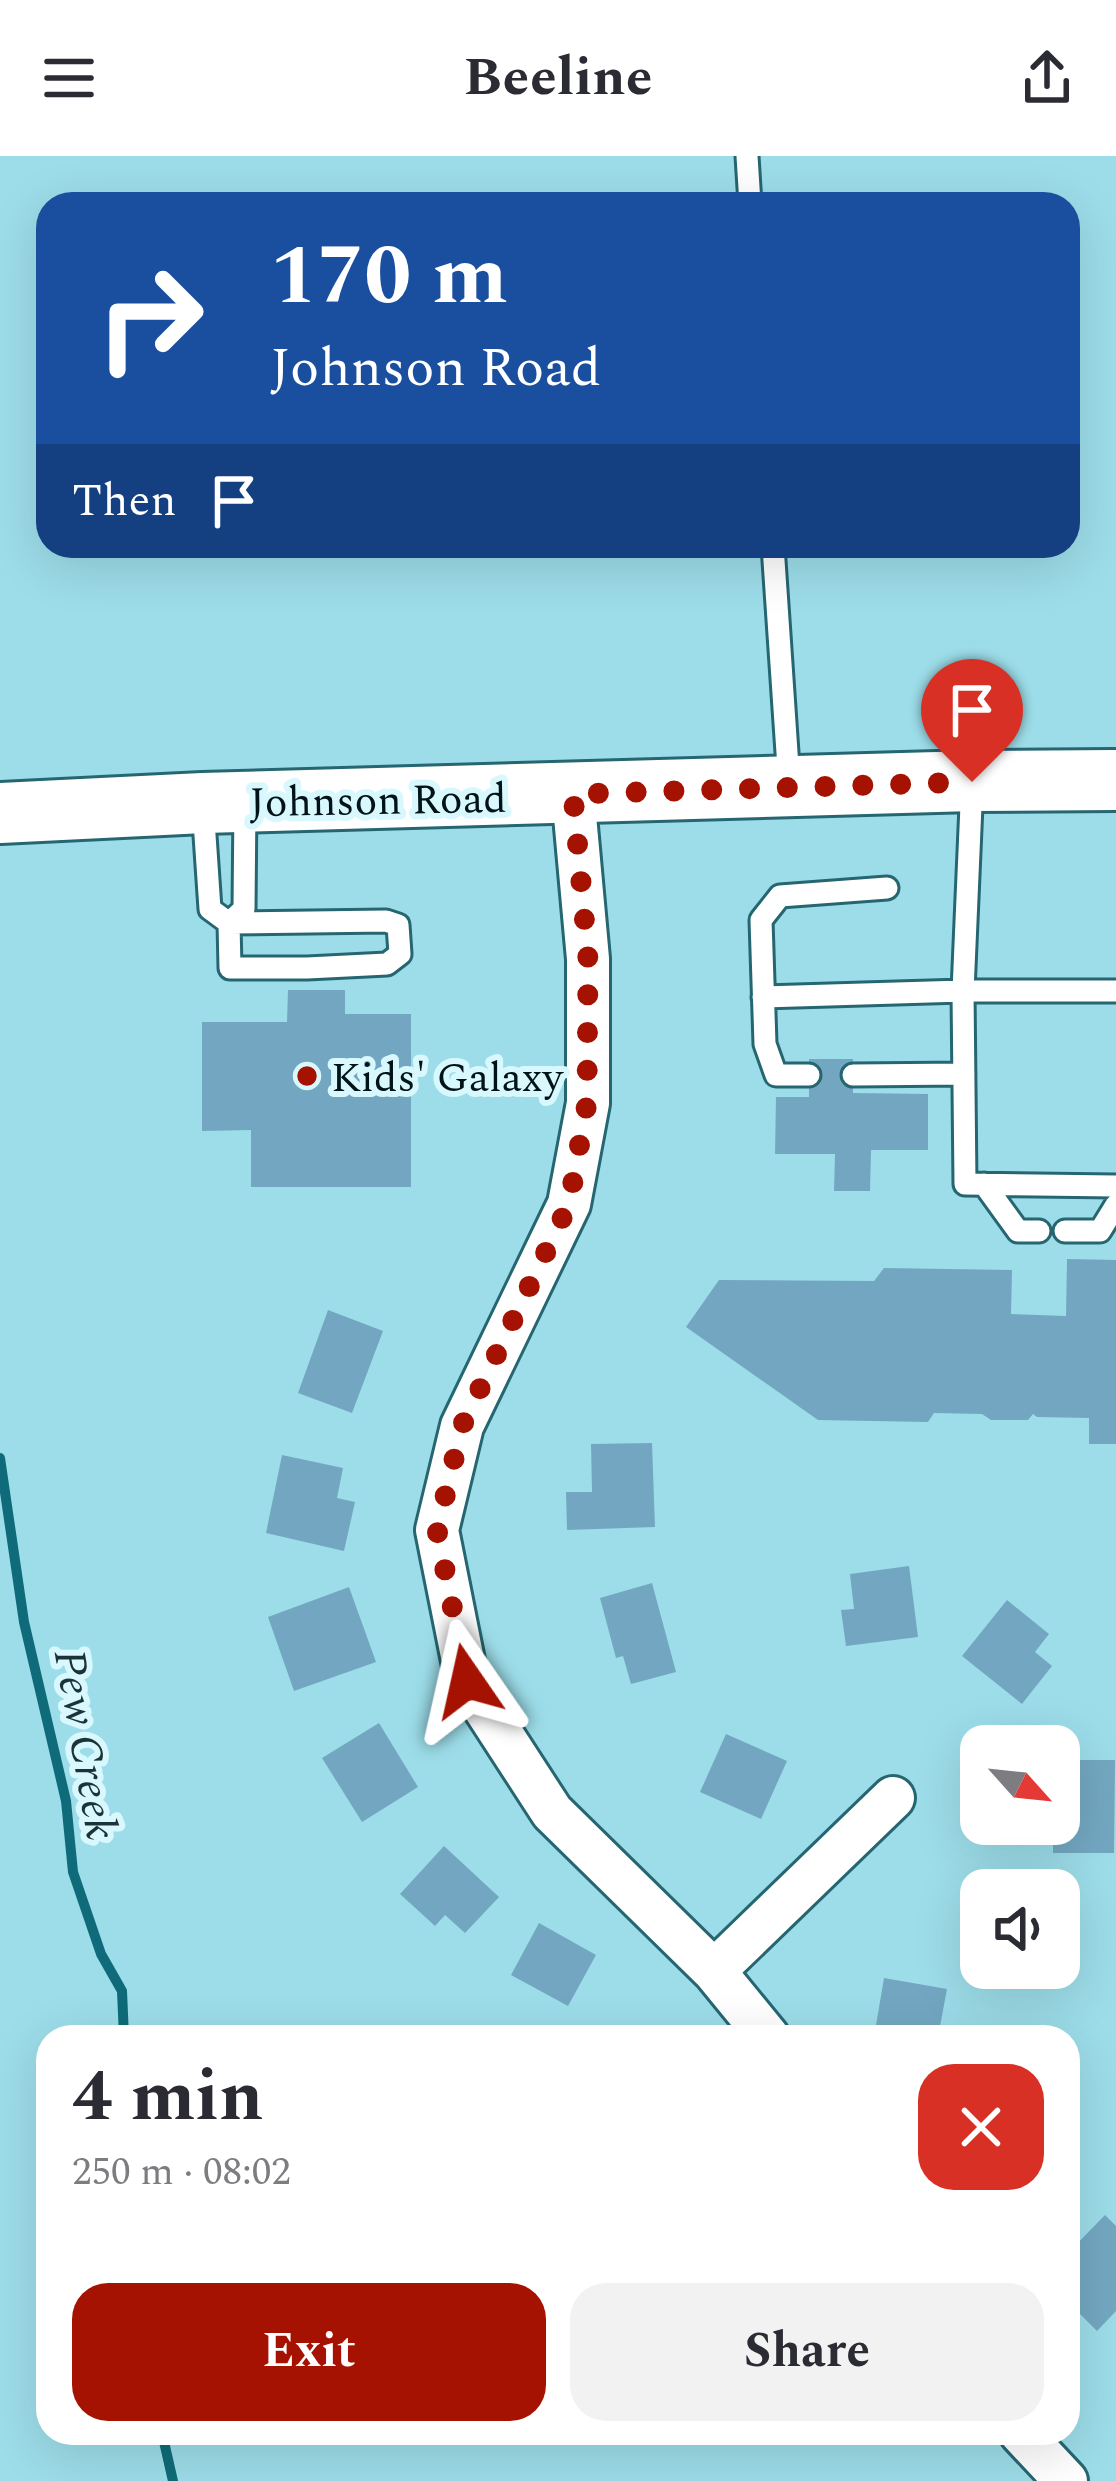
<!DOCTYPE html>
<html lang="en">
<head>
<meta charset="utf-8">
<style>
  body { margin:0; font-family:Spectral,serif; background:#f2f2f3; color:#2b2b33; height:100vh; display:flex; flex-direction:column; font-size:45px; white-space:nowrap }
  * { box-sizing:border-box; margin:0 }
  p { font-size:39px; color:#7c7c81 }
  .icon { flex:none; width:66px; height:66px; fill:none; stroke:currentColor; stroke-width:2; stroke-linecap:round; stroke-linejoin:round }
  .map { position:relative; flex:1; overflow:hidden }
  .panel { position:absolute; left:36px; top:1869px; width:1044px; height:420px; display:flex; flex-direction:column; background:#fff; border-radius:36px; box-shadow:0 12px 48px #0002 }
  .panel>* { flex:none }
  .guide { position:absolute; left:36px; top:36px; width:1044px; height:366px; border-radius:36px; box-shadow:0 12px 48px #0002; background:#1a4fa0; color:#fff; overflow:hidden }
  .needle { width:78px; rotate:117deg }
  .controls { position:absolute; left:960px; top:1569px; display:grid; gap:24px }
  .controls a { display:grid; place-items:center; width:120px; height:120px; border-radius:24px; background:#fff; box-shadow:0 12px 48px #0002; font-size:60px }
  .pin { position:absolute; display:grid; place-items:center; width:102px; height:102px; color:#fff; margin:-123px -51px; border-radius:50% 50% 50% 0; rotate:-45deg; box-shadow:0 0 12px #0007 }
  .pin .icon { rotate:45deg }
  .me { position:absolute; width:132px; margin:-66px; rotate:349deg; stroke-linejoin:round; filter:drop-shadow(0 0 9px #0008) }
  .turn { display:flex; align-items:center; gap:42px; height:252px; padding:0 36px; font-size:54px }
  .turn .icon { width:156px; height:156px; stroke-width:2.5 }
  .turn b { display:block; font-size:84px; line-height:102px }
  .then { display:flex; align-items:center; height:114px; padding:0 36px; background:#0003; gap:24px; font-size:45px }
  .round { display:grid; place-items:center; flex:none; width:126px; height:126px; border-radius:36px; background:#f2f2f3 }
  .head { display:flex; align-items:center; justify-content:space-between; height:204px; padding:0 36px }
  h1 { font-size:72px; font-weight:700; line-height:90px }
  .action { display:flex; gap:24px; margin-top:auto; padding:24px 36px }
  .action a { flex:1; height:138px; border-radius:36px; background:#a51201; color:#fff; font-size:48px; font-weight:700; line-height:138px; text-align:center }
  .action a+a { background:#f2f2f3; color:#2b2b33 }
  header { display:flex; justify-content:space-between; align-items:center; height:156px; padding:0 36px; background:#fff; font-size:54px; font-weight:700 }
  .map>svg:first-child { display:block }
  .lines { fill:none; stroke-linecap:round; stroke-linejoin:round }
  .stream { stroke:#0f6b79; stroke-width:10 }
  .building { fill:#73a7c1 }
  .lane-casing { stroke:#256671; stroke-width:27 }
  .street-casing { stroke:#256671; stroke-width:48 }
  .secondary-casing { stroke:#256671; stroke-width:66 }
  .lane { stroke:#fff; stroke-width:21 }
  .street { stroke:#fff; stroke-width:42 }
  .secondary { stroke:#fff; stroke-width:60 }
  .route { stroke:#a51201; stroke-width:21; stroke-dasharray:0 37.8 }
  .poi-dot { fill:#a51201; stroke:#d8f8fe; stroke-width:4.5 }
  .labels { text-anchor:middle; stroke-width:12; stroke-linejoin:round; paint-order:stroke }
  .street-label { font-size:42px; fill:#001318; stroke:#d8f8fe }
  .poi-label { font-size:42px; fill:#001318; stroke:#d8f8fe; text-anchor:start }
  .water-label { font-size:45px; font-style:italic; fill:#1b3338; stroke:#d8f8fe }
</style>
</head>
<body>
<header><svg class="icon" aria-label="menu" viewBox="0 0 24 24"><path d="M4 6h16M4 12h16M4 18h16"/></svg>Beeline<svg class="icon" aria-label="share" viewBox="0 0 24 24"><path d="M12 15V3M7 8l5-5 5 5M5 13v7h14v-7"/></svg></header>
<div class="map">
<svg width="1116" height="2325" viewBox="0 0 1116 2325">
  <rect width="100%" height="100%" fill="#9cdde9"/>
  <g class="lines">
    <path class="stream" d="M0,1302L24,1466L66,1645L73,1716L101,1798L122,1835L124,1881
      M162,2277L173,2325"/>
  </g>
  <path class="building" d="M288,834H345V858H411V1031H251V974L202,975V866H287Z
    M809,903H853V937L928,938V994H871L870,1035H834L835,998H775L776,941H809Z
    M1067,1103L1116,1104V1288H1089V1262L1037,1261L1033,1258L1028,1264H991L982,1258L934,1257L928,1266L818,1264L686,1171L719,1124L874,1125L884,1112L1012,1114L1011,1158L1066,1160Z
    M328,1154L383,1175L352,1257L298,1237Z
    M652,1287L655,1371L567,1374L566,1336H592L591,1288Z
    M282,1299L343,1312L337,1342L355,1346L344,1395L266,1377Z
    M909,1410L918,1481L846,1490L841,1454L854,1453L850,1418Z
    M652,1427L676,1516L631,1528L623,1500L616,1502L600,1442Z
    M349,1431L376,1506L294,1535L268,1461Z
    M1007,1444L1049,1478L1035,1496L1052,1510L1022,1548L962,1500Z
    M379,1567L418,1631L362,1666L322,1602Z
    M726,1578L787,1605L761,1663L700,1636Z
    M1065,1604H1115L1114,1697H1053V1668H1059V1637H1065Z
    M444,1690L499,1741L465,1777L445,1759L435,1770L400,1738Z
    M1059,1766L1080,1778L1051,1827L1025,1812H1059Z
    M539,1767L596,1799L568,1850L511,1819Z
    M884,1822L947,1833L938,1881H874Z
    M1105,2059L1116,2070V2155L1097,2175L1068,2146V2097Z"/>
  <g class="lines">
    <defs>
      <path id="lane" d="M747,0L750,48
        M773,390L789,626
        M972,626L963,835L965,1028L1116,1030
        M203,650L210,753L229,767L386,765L398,769L400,798L387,808L307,812H230L229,767L244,753L245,647
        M763,841L963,835H1116
        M809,919H776L765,888L761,764L780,740L887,732
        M853,919L964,918
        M984,1028L1018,1075H1039
        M1065,1075H1100L1116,1049"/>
      <path id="street" d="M573,638L588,803V947L569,1048L462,1270L437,1374L467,1525L552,1656L714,1815L768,1881
        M714,1815L893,1642
        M1021,2277L1066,2325"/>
      <path id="secondary" d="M0,657L203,647L972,625L1116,624"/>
    </defs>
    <use href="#lane" class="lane-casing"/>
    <use href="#street" class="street-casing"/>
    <use href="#secondary" class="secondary-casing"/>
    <use href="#lane" class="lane"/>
    <use href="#street" class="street"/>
    <use href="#secondary" class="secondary"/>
  </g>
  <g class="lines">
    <path class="route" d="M467,1525L437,1374L462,1270L569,1048L587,947L588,803L573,638L972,626"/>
  </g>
  <circle class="poi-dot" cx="307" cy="920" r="12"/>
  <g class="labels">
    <g class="street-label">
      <text transform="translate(378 643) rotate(-1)" y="15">Johnson Road</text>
    </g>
    <g class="poi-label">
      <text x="331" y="935">Kids' Galaxy</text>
    </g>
    <g class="water-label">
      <text transform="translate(87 1588) rotate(80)" y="16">Pew Creek</text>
    </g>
  </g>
</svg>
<div class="controls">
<a><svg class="needle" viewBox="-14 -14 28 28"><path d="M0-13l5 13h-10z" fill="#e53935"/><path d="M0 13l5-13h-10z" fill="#7c7c81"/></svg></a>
<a><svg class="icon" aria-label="sound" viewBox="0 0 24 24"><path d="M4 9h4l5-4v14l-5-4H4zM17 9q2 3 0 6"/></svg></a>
</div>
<div class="pin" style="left:972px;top:626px;background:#d93025"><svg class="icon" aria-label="arrive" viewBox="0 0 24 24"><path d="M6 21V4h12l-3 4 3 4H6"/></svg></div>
<svg class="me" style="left:467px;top:1525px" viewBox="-20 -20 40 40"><path d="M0-17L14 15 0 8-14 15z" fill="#a51201" stroke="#fff" stroke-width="4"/></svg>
<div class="guide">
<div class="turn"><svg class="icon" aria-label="right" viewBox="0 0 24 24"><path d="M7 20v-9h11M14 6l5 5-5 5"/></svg><div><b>170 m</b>Johnson Road</div></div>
<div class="then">Then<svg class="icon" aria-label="arrive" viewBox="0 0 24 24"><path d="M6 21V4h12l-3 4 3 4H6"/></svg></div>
</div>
<section class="panel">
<div class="head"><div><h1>4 min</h1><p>250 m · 08:02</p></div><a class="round" style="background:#d93025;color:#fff"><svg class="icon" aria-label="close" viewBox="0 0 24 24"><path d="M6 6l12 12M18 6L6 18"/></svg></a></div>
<div class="action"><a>Exit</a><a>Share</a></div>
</section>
</div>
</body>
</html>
